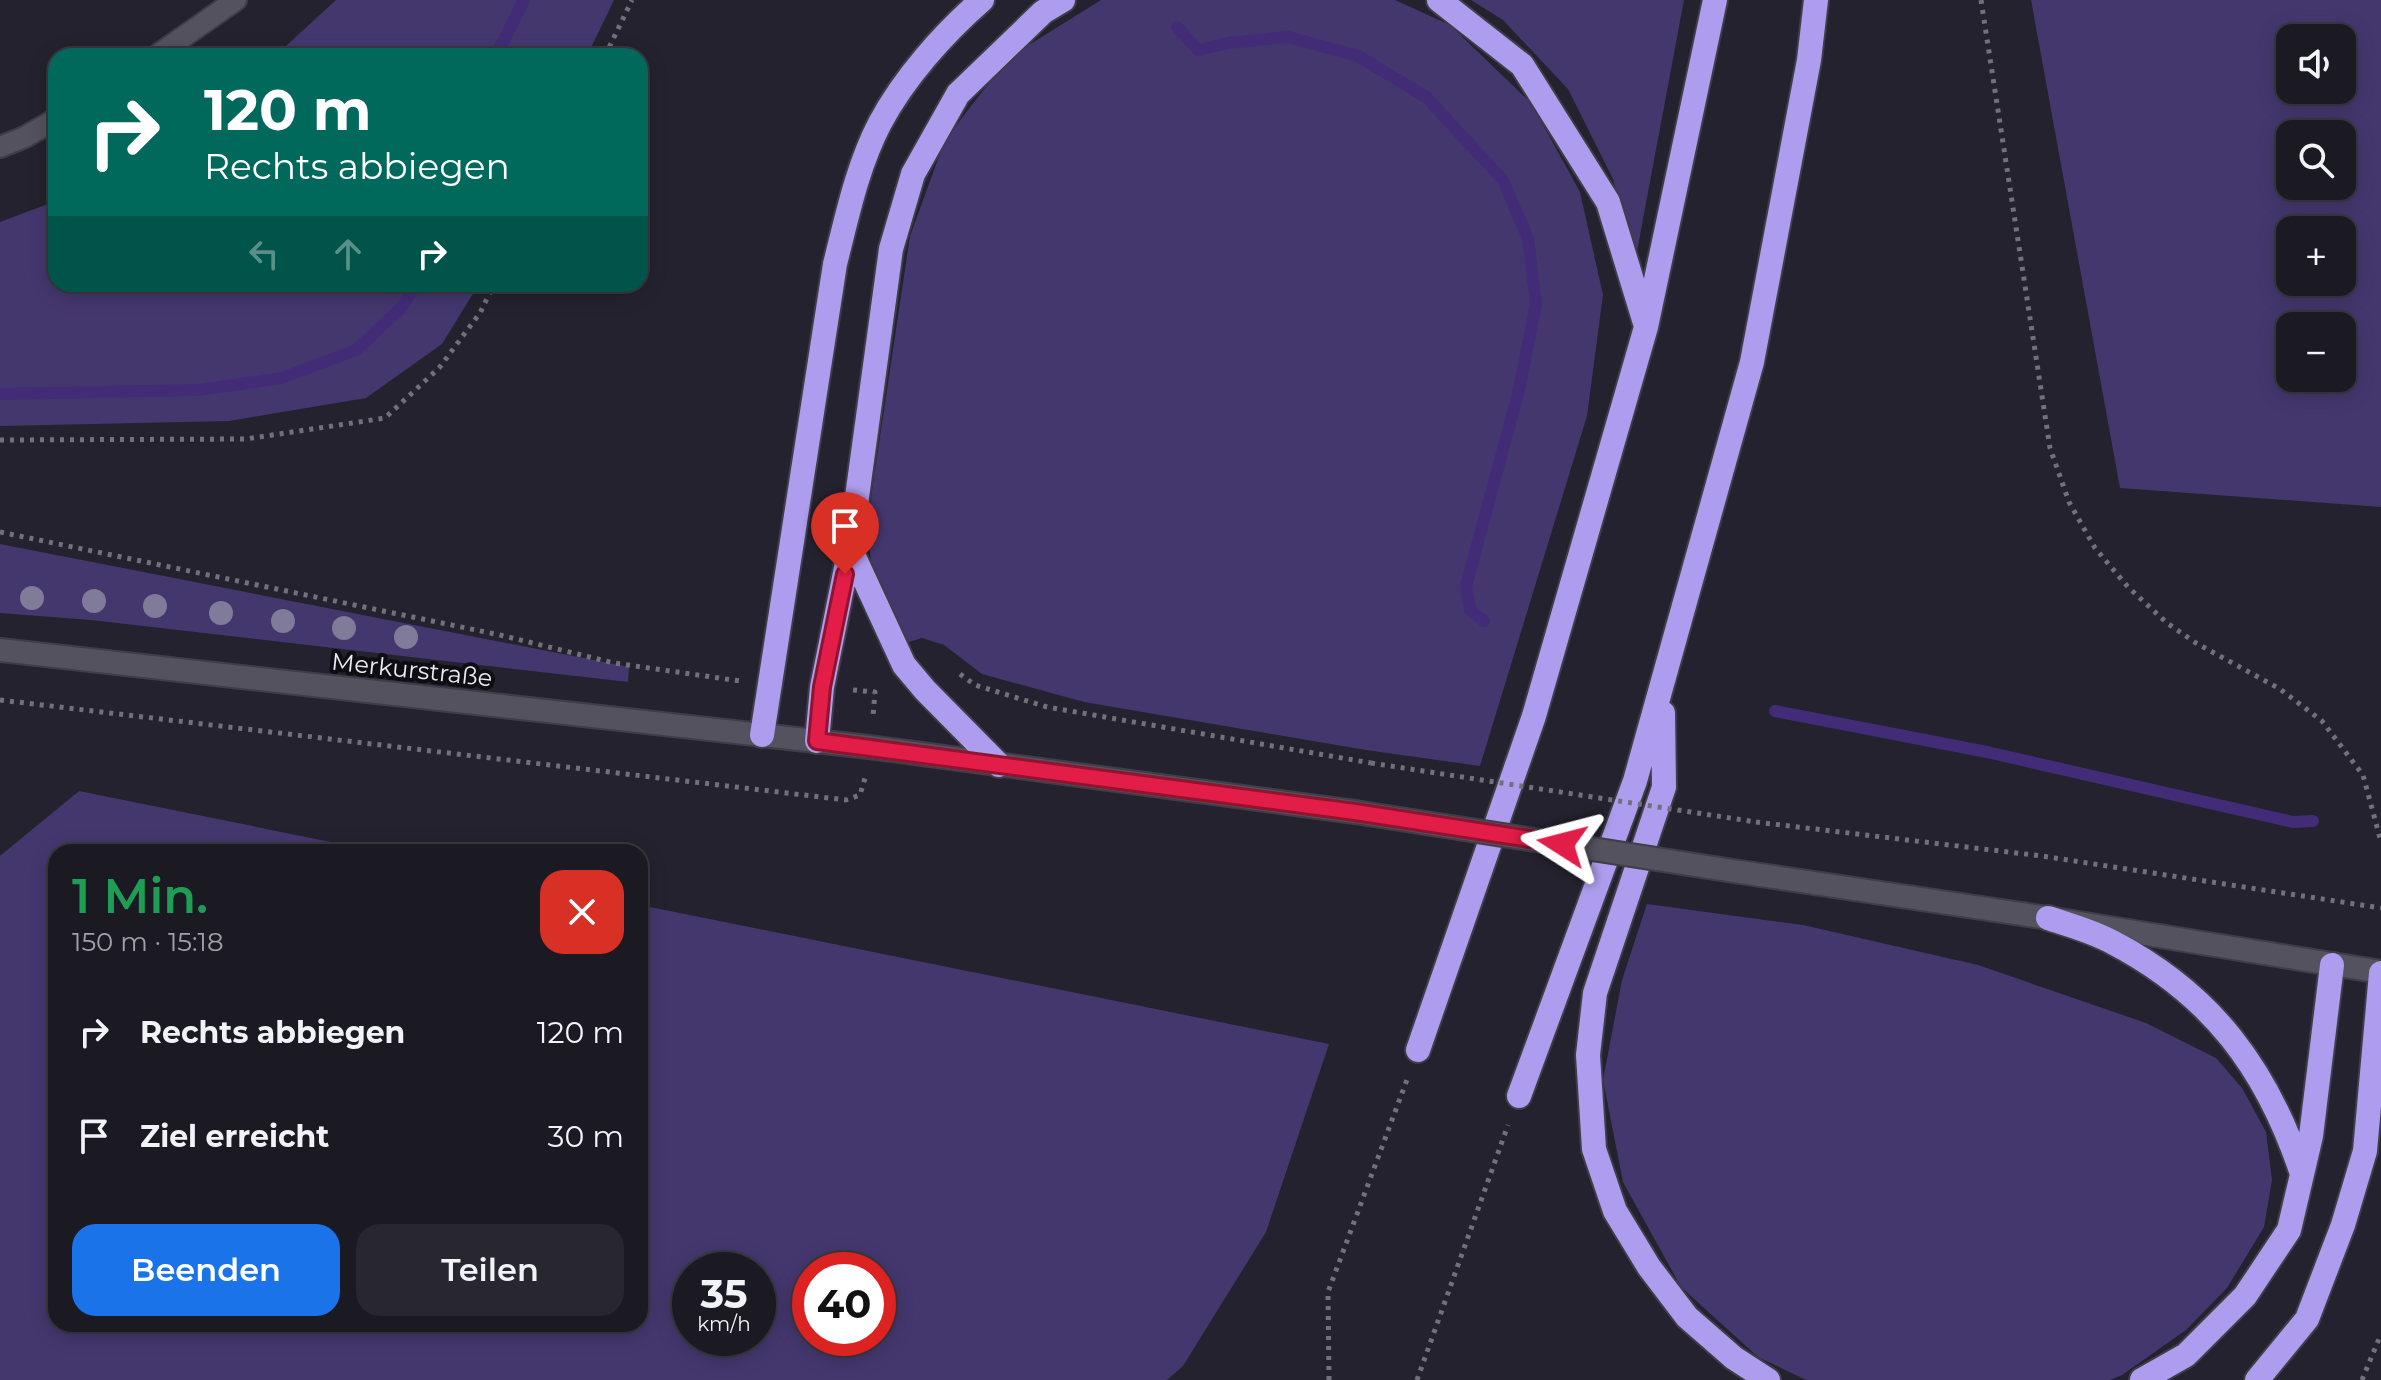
<!DOCTYPE html>
<html lang="de">
<head>
<meta charset="utf-8">
<style>
  body { margin:0; font-family:Montserrat,sans-serif; background:#28272f; color:#f1f3f6; height:100vh; display:flex; flex-direction:column; font-size:30px; white-space:nowrap }
  * { box-sizing:border-box; margin:0 }
  p { font-size:26px; color:#a0a1a5 }
  .icon { flex:none; width:44px; height:44px; fill:none; stroke:currentColor; stroke-width:2; stroke-linecap:round; stroke-linejoin:round }
  .map { position:relative; flex:1; overflow:hidden }
  .panel { position:absolute; left:48px; top:844px; width:600px; height:488px; display:flex; flex-direction:column; background:#1b1a22; border-radius:24px; box-shadow:0 4px 20px #0003,0 0 0 2px #393840 }
  .panel>* { flex:none }
  .guide { position:absolute; left:48px; top:48px; width:600px; height:244px; border-radius:24px; box-shadow:0 4px 20px #0003,0 0 0 2px #393840; background:#00695c; color:#fff; overflow:hidden }
  .buttons { position:absolute; left:2276px; top:24px; display:grid; gap:16px }
  .buttons a { display:grid; place-items:center; width:80px; height:80px; border-radius:16px; background:#1b1a22; box-shadow:0 4px 20px #0003,0 0 0 2px #393840; font-size:40px }
  .speed { position:absolute; left:672px; top:1252px; display:flex; gap:16px; font-size:40px; font-weight:700; text-align:center }
  .speed>* { display:grid; place-content:center; width:104px; height:104px; border-radius:50%; background:#1b1a22; box-shadow:0 4px 20px #0003,0 0 0 2px #393840; line-height:1 }
  .speed small { font-size:20px; font-weight:400 }
  .speed .limit { border:12px solid #d22; background:#fff; color:#111 }
  .pin { position:absolute; display:grid; place-items:center; width:68px; height:68px; color:#fff; margin:-82px -34px; border-radius:50% 50% 50% 0; rotate:-45deg; box-shadow:0 0 8px #0007 }
  .pin .icon { rotate:45deg }
  .me { position:absolute; width:88px; margin:-44px; rotate:279deg; stroke-linejoin:round; filter:drop-shadow(0 0 6px #0008) }
  .turn { display:flex; align-items:center; gap:28px; height:168px; padding:0 24px; font-size:36px }
  .turn .icon { width:104px; height:104px; stroke-width:2.5 }
  .turn b { display:block; font-size:56px; line-height:68px }
  .lanes { display:flex; align-items:center; height:76px; padding:0 24px; background:#0003; justify-content:center; gap:40px; direction:ltr }
  .lanes .off { opacity:.35 }
  .round { display:grid; place-items:center; flex:none; width:84px; height:84px; border-radius:24px; background:#28272f }
  .summary { display:flex; align-items:center; justify-content:space-between; height:136px; padding:0 24px }
  h1 { font-size:48px; font-weight:600; line-height:60px; color:#1e9e55 }
  .action { display:flex; gap:16px; margin-top:auto; padding:16px 24px }
  .action a { flex:1; height:92px; border-radius:24px; background:#1a73e8; color:#fff; font-size:32px; font-weight:600; line-height:92px; text-align:center }
  .action a+a { background:#28272f; color:#f1f3f6 }
  ul { padding:0; list-style:none }
  li { display:flex; align-items:center; gap:24px; height:104px; padding:0 24px }
  li div { flex:1 }
  li b { display:block; font-size:30px }
  li em { font-style:normal }
  .map>svg:first-child { display:block }
  .green { fill:#44376e; fill-rule:evenodd }
  .lines { fill:none; stroke-linecap:round; stroke-linejoin:round }
  .stream { stroke:#422c78; stroke-width:12 }
  .service-casing { stroke:#3f3d47; stroke-width:24 }
  .tertiary-casing { stroke:#3f3d47; stroke-width:26 }
  .motorway-casing { stroke:#3f3d47; stroke-width:28 }
  .path { stroke:#72717b; stroke-width:5; stroke-dasharray:4 6; stroke-linecap:butt }
  .service { stroke:#54525f; stroke-width:20 }
  .tertiary { stroke:#54525f; stroke-width:22 }
  .motorway { stroke:#ae9dee; stroke-width:24 }
  .tertiary-bridge-casing { stroke:#3f3d47; stroke-width:26; stroke-linecap:butt }
  .path-bridge { stroke:#72717b; stroke-width:5; stroke-dasharray:4 6; stroke-linecap:butt }
  .tertiary-bridge { stroke:#54525f; stroke-width:22 }
  .tree { fill:#807b99 }
  .route-casing { stroke:#92132f; stroke-width:20 }
  .route { stroke:#e11d48; stroke-width:14 }
  .labels { text-anchor:middle; stroke-width:8; stroke-linejoin:round; paint-order:stroke }
  .street-label { font-size:24px; fill:#ecebf3; stroke:#0d0d12 }
</style>
</head>
<body>
<div class="map">
<svg width="2381" height="1380" viewBox="0 0 2381 1380">
  <rect width="100%" height="100%" fill="#24222e"/>
  <path class="green" d="M336,0H614L587,56H275Z
    M1101,0H1395L1450,25L1531,103L1580,192L1603,295L1587,416L1480,766L1366,750L1084,702L982,674L944,645L922,638L909,642L896,632L873,582L867,524L910,236L945,140L1008,58Z
    M1471,0H1684L1635,262L1613,179L1568,89L1503,20Z
    M2031,0H2381V507L2120,488ZM2342,38V90H2290V38ZM2342,134V186H2290V134ZM2342,230V282H2290V230ZM2342,326V378H2290V326Z
    M56,201V284H479L442,344L366,398L229,421L0,426V222Z
    M0,544L629,667L628,682L91,620L0,613Z
    M79,791L380,852H56V1324H640V905L1329,1044L1266,1232L1183,1366L1167,1380H0V856ZM690,1270H758V1338H690ZM810,1270H878V1338H810Z
    M1647,904L1803,925L1978,965L2146,1023L2216,1058L2242,1088L2266,1132L2272,1180L2264,1227L2227,1288L2186,1330L2122,1375L2110,1380H1806L1758,1357L1681,1287L1623,1182L1603,1080L1622,980Z"/>
  <g class="lines">
    <path class="stream" d="M1177,27L1198,50L1228,43L1288,37L1358,56L1426,97L1503,180L1528,239L1536,304L1519,390L1466,586L1470,610L1484,621
      M496,56L524,0
      M0,394L198,390L282,378L356,350L401,308L417,284
      M1775,711L1987,752L2293,822L2313,821"/>
    <defs>
      <path id="service" d="M156,56L236,0
        M0,147L25,137L56,119"/>
      <path id="tertiary" d="M0,650L869,747L1355,812
        M1740,872L2048,918L2381,972"/>
      <path id="motorway" d="M1439,0L1522,65L1608,202L1645,323
        M850,548L904,665L925,690L999,765
        M1663,713L1664,787L1595,993L1588,1055L1594,1149L1615,1211L1649,1267L1687,1317L1734,1358L1768,1380
        M762,735L835,264C847,217 857,167 880,123C904,78 943,34 982,0
        M817,741L822,687L850,548L891,249L913,174L958,94L1043,12L1063,0
        M2048,918C2069,925 2092,931 2112,942C2212,994 2267,1069 2302,1174
        M1418,1050L1534,716L1646,327L1715,0
        M1519,1096L1635,781L1752,362L1809,60L1816,0
        M2142,1380L2186,1355L2245,1296L2289,1230L2311,1136L2332,965
        M2257,1380L2307,1319L2343,1225L2365,1151L2381,973"/>
    </defs>
    <use href="#service" class="service-casing"/>
    <use href="#tertiary" class="tertiary-casing"/>
    <use href="#motorway" class="motorway-casing"/>
    <path class="path" d="M1981,0L2050,448L2069,502L2095,548L2128,587L2167,623L2196,643L2280,689L2322,721L2363,775L2381,842
      M605,56L632,0
      M0,440L246,439L385,418L439,368L480,313L494,284
      M0,532L500,635L614,663L740,681
      M960,674L975,685L1047,707L1371,763
      M853,690L875,692L873,716
      M0,700L846,800L860,795L865,778
      M1756,822L2042,856L2381,908
      M1329,1380L1328,1292L1408,1077
      M1417,1380L1508,1125
      M2362,1380L2381,1334"/>
    <use href="#service" class="service"/>
    <use href="#tertiary" class="tertiary"/>
    <use href="#motorway" class="motorway"/>
    <defs>
      <path id="tertiary-bridge" d="M1355,812L1740,872"/>
    </defs>
    <use href="#tertiary-bridge" class="tertiary-bridge-casing"/>
    <path class="path-bridge" d="M1371,763L1756,822"/>
    <use href="#tertiary-bridge" class="tertiary-bridge"/>
  </g>
  <g class="tree">
    <circle cx="32" cy="598" r="12"/>
    <circle cx="94" cy="601" r="12"/>
    <circle cx="155" cy="606" r="12"/>
    <circle cx="221" cy="613" r="12"/>
    <circle cx="283" cy="621" r="12"/>
    <circle cx="344" cy="628" r="12"/>
    <circle cx="406" cy="637" r="12"/>
  </g>
  <g class="lines">
    <defs>
      <path id="route" d="M845,574L822,687L817,741L1355,812L1562,844"/>
    </defs>
    <use href="#route" class="route-casing"/>
    <use href="#route" class="route"/>
  </g>
  <g class="labels">
    <g class="street-label">
      <text transform="translate(412 670) rotate(6)" y="8">Merkurstraße</text>
    </g>
  </g>
</svg>
<div class="buttons">
<a><svg class="icon" aria-label="sound" viewBox="0 0 24 24"><path d="M4 9h4l5-4v14l-5-4H4zM17 9q2 3 0 6"/></svg></a>
<a><svg class="icon" aria-label="search" viewBox="0 0 24 24"><circle cx="10" cy="10" r="6"/><path d="M15 15l6 6"/></svg></a>
<a>+</a>
<a>−</a>
</div>
<div class="speed"><div>35<small>km/h</small></div><div class="limit">40</div></div>
<div class="pin" style="left:845px;top:574px;background:#d93025"><svg class="icon" aria-label="arrive" viewBox="0 0 24 24"><path d="M6 21V4h12l-3 4 3 4H6"/></svg></div>
<svg class="me" style="left:1562px;top:844px" viewBox="-20 -20 40 40"><path d="M0-17L14 15 0 8-14 15z" fill="#e11d48" stroke="#fff" stroke-width="4"/></svg>
<div class="guide">
<div class="turn"><svg class="icon" aria-label="right" viewBox="0 0 24 24"><path d="M7 20v-9h11M14 6l5 5-5 5"/></svg><div><b>120 m</b>Rechts abbiegen</div></div>
<div class="lanes"><svg class="icon off" aria-label="left" viewBox="0 0 24 24"><path d="M17 20v-9H6M10 6l-5 5 5 5"/></svg><svg class="icon off" aria-label="ahead" viewBox="0 0 24 24"><path d="M12 20V5M6 11l6-6 6 6"/></svg><svg class="icon" aria-label="right" viewBox="0 0 24 24"><path d="M7 20v-9h11M14 6l5 5-5 5"/></svg></div>
</div>
<section class="panel">
<div class="summary"><div><h1>1 Min.</h1><p>150 m · 15:18</p></div><a class="round" style="background:#d93025;color:#fff"><svg class="icon" aria-label="close" viewBox="0 0 24 24"><path d="M6 6l12 12M18 6L6 18"/></svg></a></div>
<ul>
<li><svg class="icon" aria-label="right" viewBox="0 0 24 24"><path d="M7 20v-9h11M14 6l5 5-5 5"/></svg><div><b>Rechts abbiegen</b></div><em>120 m</em></li>
<li><svg class="icon" aria-label="arrive" viewBox="0 0 24 24"><path d="M6 21V4h12l-3 4 3 4H6"/></svg><div><b>Ziel erreicht</b></div><em>30 m</em></li>
</ul>
<div class="action"><a>Beenden</a><a>Teilen</a></div>
</section>
</div>
</body>
</html>
